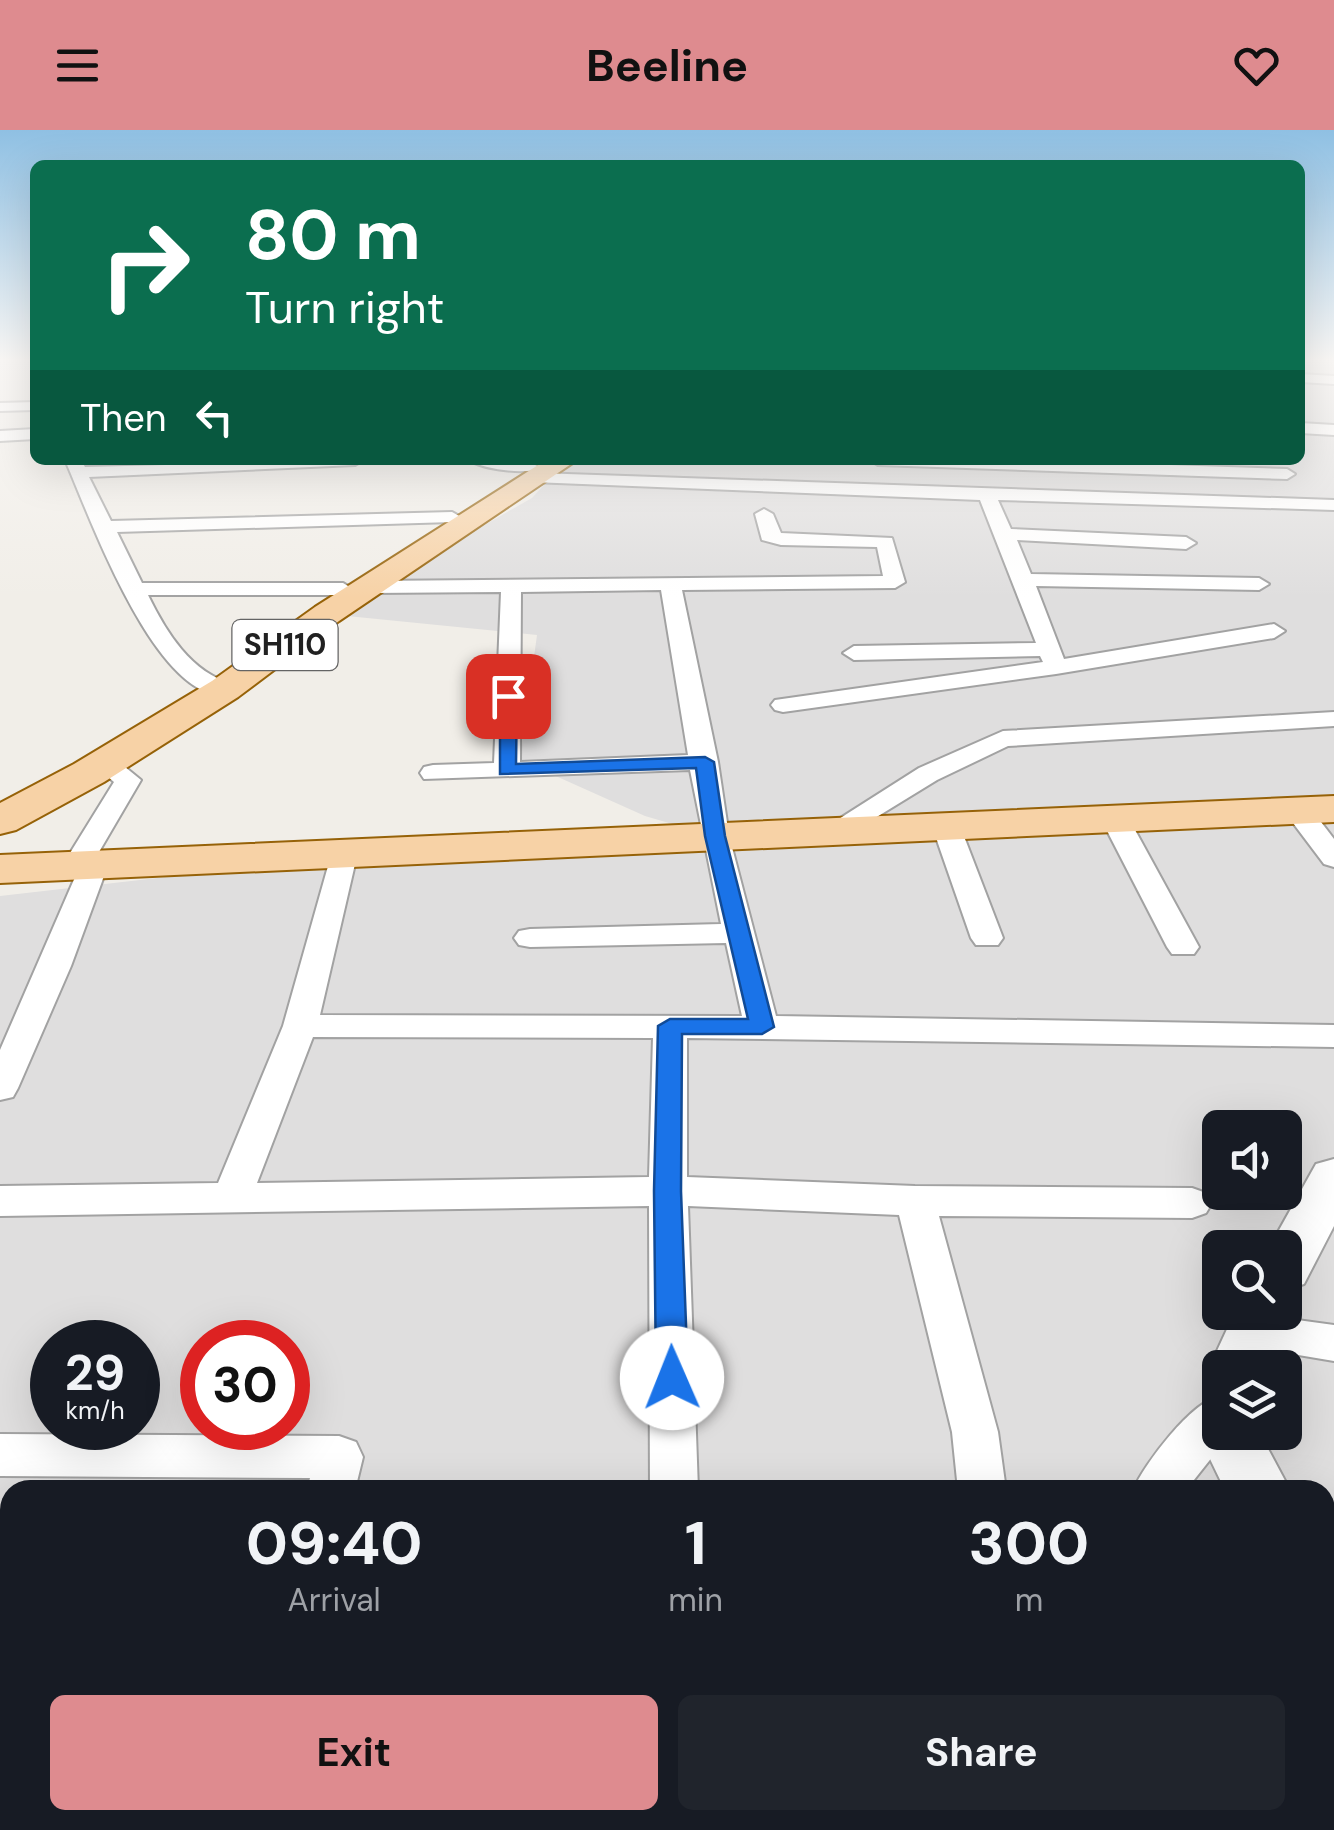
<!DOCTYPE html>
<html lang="en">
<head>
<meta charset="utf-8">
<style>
  body { margin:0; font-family:"DM Sans",sans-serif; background:#20242c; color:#f1f3f6; height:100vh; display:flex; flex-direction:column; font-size:38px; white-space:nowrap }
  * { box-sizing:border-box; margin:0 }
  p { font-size:32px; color:#9ea1a6 }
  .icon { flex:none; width:55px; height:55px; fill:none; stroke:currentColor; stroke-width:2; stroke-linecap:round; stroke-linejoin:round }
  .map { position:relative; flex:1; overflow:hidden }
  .details { position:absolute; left:0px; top:1350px; width:1335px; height:350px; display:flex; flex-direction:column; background:#171b24; border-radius:30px 30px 0 0; box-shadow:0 10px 40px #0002 }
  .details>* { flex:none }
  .hud { position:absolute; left:30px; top:30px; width:1275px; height:305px; border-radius:15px; box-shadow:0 10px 40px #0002; background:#0b6e4f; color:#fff; overflow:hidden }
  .fabs { position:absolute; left:1202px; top:980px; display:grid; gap:20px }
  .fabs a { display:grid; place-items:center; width:100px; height:100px; border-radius:15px; background:#171b24; box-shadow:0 10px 40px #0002; font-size:50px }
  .speed { position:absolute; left:30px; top:1190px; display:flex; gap:20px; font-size:50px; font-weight:700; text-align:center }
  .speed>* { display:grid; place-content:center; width:130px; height:130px; border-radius:50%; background:#171b24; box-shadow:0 10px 40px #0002; line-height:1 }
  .speed small { font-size:25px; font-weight:400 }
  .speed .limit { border:15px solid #d22; background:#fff; color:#111 }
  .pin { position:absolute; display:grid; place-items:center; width:85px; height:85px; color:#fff; margin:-42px; border-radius:20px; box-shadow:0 5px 15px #0006 }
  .me { position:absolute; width:110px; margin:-55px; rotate:359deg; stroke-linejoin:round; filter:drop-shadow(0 0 8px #0008) }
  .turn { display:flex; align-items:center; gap:35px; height:210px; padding:0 50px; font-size:45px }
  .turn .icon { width:130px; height:130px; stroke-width:2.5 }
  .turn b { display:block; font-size:70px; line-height:85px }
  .then { display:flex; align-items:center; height:95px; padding:0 50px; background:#0003; gap:20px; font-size:38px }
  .eta { display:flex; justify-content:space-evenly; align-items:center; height:170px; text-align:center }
  .eta b { font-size:60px; font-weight:700; line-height:70px }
  .button { display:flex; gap:20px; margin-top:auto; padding:20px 50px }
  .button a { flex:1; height:115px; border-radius:15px; background:#de8b8f; color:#111; font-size:40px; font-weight:700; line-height:115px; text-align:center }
  .button a+a { background:#20242c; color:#f1f3f6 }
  header { display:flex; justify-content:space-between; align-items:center; height:130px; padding:0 50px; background:#de8b8f; color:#111; font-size:45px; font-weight:700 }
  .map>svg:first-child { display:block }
  .residential { fill:#dfdede; fill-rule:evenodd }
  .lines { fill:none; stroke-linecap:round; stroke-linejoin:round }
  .minor-casing { stroke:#a2a2a2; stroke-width:4 }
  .tertiary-casing { stroke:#a2a2a2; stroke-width:4 }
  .primary-casing { stroke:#966208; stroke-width:4 }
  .minor { fill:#fff; fill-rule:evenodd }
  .tertiary { fill:#fff; fill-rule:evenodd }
  .primary { fill:#f7d2a6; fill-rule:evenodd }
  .route { fill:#1a73e8; stroke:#114b97; stroke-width:2.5 }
  .labels { text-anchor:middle; stroke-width:9; stroke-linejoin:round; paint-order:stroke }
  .shield { fill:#fff; stroke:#646464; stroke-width:2.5 }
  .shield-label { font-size:30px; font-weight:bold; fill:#212121 }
</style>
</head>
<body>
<header><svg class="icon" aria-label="menu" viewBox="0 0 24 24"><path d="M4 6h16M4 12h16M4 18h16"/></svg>Beeline<svg class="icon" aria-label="heart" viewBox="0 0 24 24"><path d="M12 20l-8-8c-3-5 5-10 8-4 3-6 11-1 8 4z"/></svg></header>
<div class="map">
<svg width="1334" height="1700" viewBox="0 0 1334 1700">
  <rect width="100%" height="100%" fill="#f1eee8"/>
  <path class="residential" d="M1300,230H1334V1700H0V766L412,719L710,705L645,686L520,630L537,505L327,484L532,368L567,330H1300ZM1220,998H1285V1062H1220ZM1220,1118H1285V1182H1220ZM52,1212H138V1298H52ZM202,1212H288V1298H202ZM1220,1238H1285V1302H1220ZM10,1360H1325V1690H10Z"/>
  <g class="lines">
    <defs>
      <path id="minor" d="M1300,244L1334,246V254L1300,252Z
        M35,272V280L0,281V273Z
        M1300,293L1334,295V305L1300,303Z
        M35,299V309L0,311V301Z
        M65,330H81L85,337L363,330L355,335L89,347L111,391L452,382L461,387L452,392L117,402L142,453H343L353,459L343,465H148C166,502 191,543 233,554L237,559L233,564C158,583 88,381 65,330Z
        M469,330H518L542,337C528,346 483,339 469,330Z
        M870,330H1023L1287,339L1295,344L1287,349L878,335Z
        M538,343L1334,370V380L998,370L1011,399L1186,407L1196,413L1186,419L1017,410L1031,444L1259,448L1269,454L1259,460L1036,456L1064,529L1274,494L1285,501L1274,508L1056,544L783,582L775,580L771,575L775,570L1043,532L1040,526L854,530L843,523L854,516L1036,513L980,370L532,352L530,348Z
        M764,379L773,384L781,403L892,408L905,452L895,458L682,460L718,632L729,706L776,886L1334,895V917L687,908V1047L915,1056L1192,1058L1206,1063L1212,1073L1206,1083L1192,1088L939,1086L998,1302L1006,1360H958L952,1302L899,1085L688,1076L698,1360H650L649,1076L0,1086V1056L218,1053L283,896L334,715H354L358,721L320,885L742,886L726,813L530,817L519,815L514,808L519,801L530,799L721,794L690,640L424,649L420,643L424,637L433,635L494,633L501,462L371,463L361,457L371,451L883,446L877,417L781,415L762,410L755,384ZM661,460L688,625L520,632L521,462ZM313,907L653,908L649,1047L257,1053Z
        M1334,582V596L1008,616L937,650L844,707H824L820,701L919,638L1003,601Z
        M105,625L114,628L141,650L96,727L108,735L71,836L18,958L13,967L0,970V920L76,745L66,742L62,736L114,652L92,633Z
        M1298,673L1308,675L1334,709V737L1324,734L1284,681Z
        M1115,681L1129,689L1199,817L1194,824H1172L1167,817L1101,689Z
        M946,688L960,696L1003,808L998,815H976L971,808L932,696Z
        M1253,1184L1334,1195V1231L1238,1215L1231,1202L1238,1189Z
        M1220,1266V1302H1232L1186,1360H1133C1145,1333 1192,1271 1220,1266Z
        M0,1304L339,1306L356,1312L363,1327L355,1360H307L310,1348L0,1346Z
        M1175,1690H1234L1238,1700H1179Z"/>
      <path id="tertiary" d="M1334,1029V1096L1304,1154L1285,1160V1118H1269L1316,1034Z
        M1285,1170L1291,1182L1267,1238H1220L1217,1255L1209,1238L1235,1182H1285Z
        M1220,1278V1302H1259L1290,1360H1225L1197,1302L1206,1283Z
        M1325,1450L1334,1454V1534L1325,1531Z"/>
      <path id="primary" d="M546,330H577L339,491L238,567L104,652L16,700L0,704V673L74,634L212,551L315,477Z
        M1334,666V692L0,753V725Z"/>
    </defs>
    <use href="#minor" class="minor-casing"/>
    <use href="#tertiary" class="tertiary-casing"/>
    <use href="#primary" class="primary-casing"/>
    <use href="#minor" class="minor"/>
    <use href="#tertiary" class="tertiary"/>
    <use href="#primary" class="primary"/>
  </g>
  <linearGradient id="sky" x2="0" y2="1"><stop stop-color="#8fc0e3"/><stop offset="0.49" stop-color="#f9f7f5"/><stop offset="1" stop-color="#f9f7f5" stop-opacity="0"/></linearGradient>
  <rect width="1334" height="468" fill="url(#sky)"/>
  <path class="route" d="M508,561L517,566L516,634L705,627L714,632L725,706L774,897L762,904H682L681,1061L688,1248L683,1257L672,1261L661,1257L656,1248L654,1061L658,896L670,889H748L705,706L696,638L500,644V566Z"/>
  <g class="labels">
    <rect class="shield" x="232.5" y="490" width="105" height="50" rx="8"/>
    <g class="shield-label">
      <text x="285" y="525">SH110</text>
    </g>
  </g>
</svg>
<div class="fabs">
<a><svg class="icon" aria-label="sound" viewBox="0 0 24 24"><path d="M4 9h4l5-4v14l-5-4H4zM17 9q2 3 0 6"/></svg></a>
<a><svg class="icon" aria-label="search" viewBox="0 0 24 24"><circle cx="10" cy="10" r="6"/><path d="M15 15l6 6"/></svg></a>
<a><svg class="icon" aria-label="layers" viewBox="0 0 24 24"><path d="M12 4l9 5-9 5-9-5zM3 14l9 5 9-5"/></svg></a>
</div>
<div class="speed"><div>29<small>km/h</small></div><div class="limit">30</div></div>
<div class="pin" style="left:508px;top:566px;background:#d93025"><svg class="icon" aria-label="arrive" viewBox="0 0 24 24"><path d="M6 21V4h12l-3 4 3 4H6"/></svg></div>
<svg class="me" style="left:672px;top:1248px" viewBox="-20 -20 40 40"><circle r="19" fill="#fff"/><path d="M0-13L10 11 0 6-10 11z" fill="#1a73e8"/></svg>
<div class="hud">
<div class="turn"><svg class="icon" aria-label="right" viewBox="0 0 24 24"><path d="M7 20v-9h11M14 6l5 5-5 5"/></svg><div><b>80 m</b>Turn right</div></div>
<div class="then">Then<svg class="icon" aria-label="left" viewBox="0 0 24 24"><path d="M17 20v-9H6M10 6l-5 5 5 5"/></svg></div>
</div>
<section class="details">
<div class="eta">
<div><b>09:40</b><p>Arrival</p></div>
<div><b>1</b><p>min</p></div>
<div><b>300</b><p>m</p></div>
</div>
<div class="button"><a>Exit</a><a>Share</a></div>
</section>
</div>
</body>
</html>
